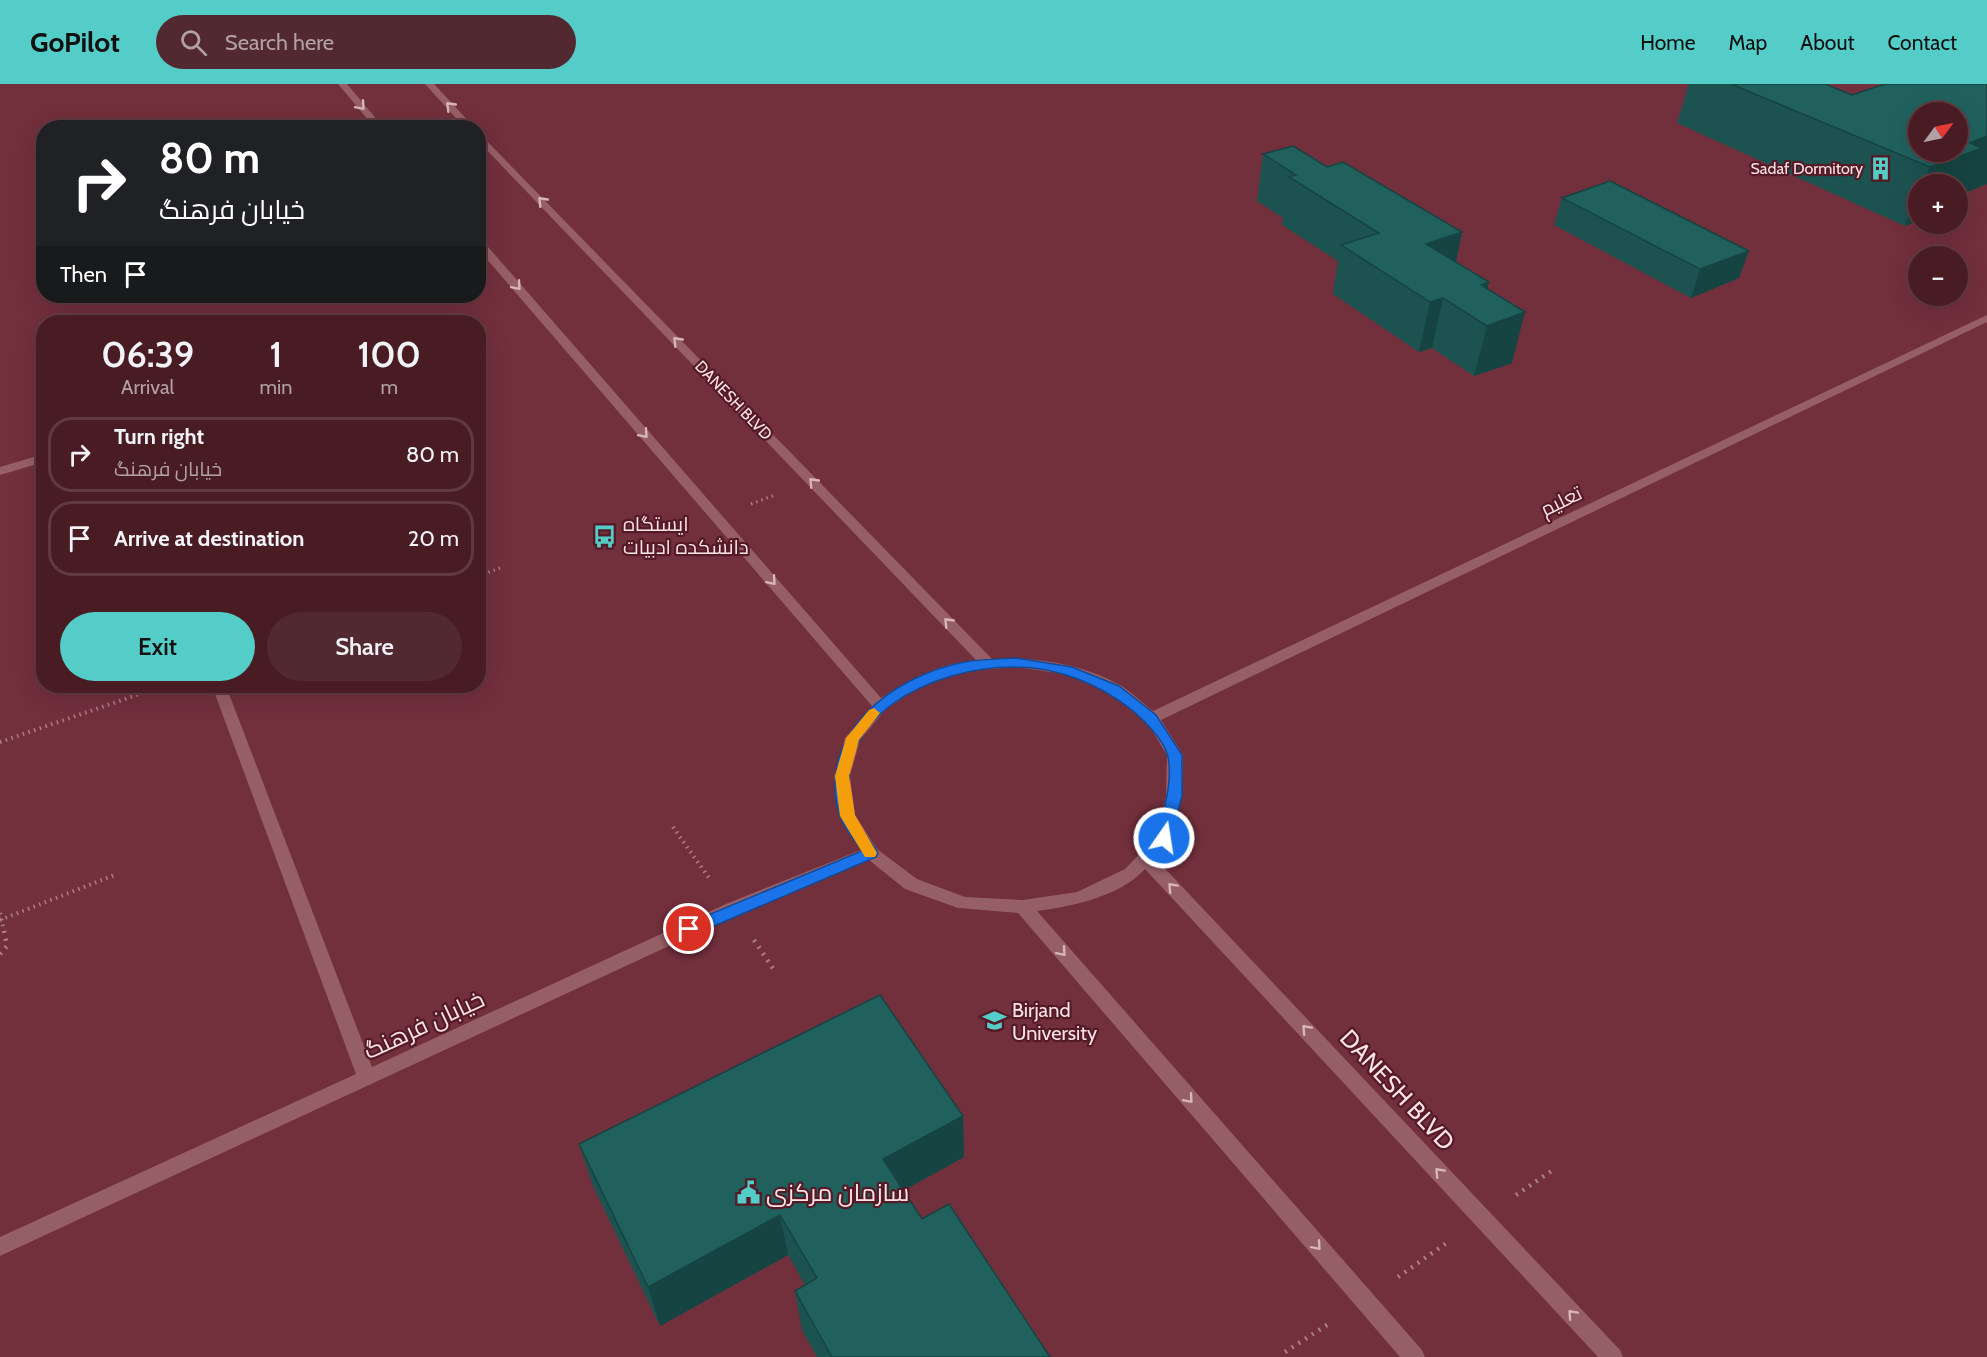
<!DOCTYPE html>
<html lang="en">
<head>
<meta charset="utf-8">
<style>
  body { margin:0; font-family:Cabin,Cairo,sans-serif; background:#532931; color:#f1f3f6; height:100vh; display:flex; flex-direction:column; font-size:22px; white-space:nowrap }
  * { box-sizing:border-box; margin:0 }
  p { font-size:20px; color:#b1a1a6 }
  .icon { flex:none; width:33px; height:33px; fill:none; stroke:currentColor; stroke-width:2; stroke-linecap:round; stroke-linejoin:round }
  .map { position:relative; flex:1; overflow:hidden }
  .drawer { position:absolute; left:36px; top:231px; width:450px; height:378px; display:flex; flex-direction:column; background:#491c24; border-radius:24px; box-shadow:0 6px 24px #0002,0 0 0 2px #613a41 }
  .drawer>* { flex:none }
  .top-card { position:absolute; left:36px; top:36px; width:450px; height:183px; border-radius:24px; box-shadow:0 6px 24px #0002,0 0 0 2px #613a41; background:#202124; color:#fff; overflow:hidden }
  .needle { width:39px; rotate:57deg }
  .buttons { position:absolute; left:1908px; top:18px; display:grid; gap:12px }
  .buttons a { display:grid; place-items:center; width:60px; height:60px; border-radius:50%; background:#491c24; box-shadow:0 6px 24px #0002,0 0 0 2px #613a41; font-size:30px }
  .pin { position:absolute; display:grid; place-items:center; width:51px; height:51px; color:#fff; margin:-26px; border:3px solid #fff; border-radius:50%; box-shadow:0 2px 6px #0007 }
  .me { position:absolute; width:66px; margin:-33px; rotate:13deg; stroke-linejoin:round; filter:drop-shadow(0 0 4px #0008) }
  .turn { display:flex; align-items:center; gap:21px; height:126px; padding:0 24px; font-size:27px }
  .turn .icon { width:78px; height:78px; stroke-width:2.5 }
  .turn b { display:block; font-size:42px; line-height:51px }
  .then { display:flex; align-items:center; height:57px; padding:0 24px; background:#0003; gap:12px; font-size:22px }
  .eta { display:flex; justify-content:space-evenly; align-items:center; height:102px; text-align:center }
  .eta b { font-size:36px; font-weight:600; line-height:42px }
  .action { display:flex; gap:12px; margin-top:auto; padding:12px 24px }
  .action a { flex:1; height:69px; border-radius:36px; background:#54cdc8; color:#111; font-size:24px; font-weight:600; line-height:69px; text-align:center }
  .action a+a { background:#532931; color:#f1f3f6 }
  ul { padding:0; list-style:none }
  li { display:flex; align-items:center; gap:18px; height:75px; margin:0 12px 9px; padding:0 12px; border:3px solid #613a41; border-radius:24px }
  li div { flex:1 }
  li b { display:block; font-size:22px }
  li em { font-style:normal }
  header { display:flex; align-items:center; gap:36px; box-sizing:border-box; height:84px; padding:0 30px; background:#54cdc8; color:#111 }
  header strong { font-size:28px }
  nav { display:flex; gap:33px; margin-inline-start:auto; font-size:21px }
  .search { width:420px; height:54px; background:#532931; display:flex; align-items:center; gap:15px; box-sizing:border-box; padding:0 21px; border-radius:33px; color:#b1a1a6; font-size:22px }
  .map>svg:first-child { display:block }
  .built { fill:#722f3c; fill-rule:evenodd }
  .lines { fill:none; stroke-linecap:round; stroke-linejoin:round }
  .path-far2 { stroke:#aa7f86; stroke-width:3; stroke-dasharray:1.5 4; stroke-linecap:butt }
  .path-far1 { stroke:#aa7f86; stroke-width:4; stroke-dasharray:1.5 4.5; stroke-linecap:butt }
  .path { stroke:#aa7f86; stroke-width:4.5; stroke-dasharray:2 6; stroke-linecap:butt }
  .minor { fill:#965f66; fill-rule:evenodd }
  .wall { fill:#1c5351; fill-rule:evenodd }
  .shaded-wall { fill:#164442 }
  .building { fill:#20615e; stroke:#164442; stroke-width:1.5; fill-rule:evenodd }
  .oneway { stroke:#d7b5b9 }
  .route { fill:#1a73e8; stroke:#114b97; stroke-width:1.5 }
  .slow { fill:#f59e0b }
  .labels { text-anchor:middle; stroke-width:4.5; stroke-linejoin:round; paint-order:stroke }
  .far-poi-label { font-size:16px; fill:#fae3e5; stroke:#551a26; text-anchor:end }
  .far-street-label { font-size:16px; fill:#fae3e5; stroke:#551a26 }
  .street-label { font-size:20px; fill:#fae3e5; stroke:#551a26 }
  .poi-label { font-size:20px; fill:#fae3e5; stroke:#551a26; text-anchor:start }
  .near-street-label { font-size:24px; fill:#fae3e5; stroke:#551a26 }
  .near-poi-label { font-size:24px; fill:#fae3e5; stroke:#551a26; text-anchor:start }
</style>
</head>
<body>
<header>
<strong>GoPilot</strong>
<div class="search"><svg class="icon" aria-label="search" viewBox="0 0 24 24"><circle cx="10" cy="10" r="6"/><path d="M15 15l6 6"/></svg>Search here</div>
<nav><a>Home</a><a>Map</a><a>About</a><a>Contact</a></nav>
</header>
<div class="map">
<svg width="1987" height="1273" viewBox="0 0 1987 1273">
  <rect width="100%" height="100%" fill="#612530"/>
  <path class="built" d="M0,0H1987V1273H0ZM1918,28H1958V68H1918ZM44,44H478V212H44ZM1918,100H1958V140H1918ZM1918,172H1958V212H1918ZM44,238H478V602H44Z"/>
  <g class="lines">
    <path class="path-far2" d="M751,420L775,411
      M478,492L500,484"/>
    <path class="path-far1" d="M0,658L163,602
      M673,743L709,794
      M0,829L3,843
      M0,836L117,790"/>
    <path class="path" d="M754,856L776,889
      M0,870L7,862L3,841
      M1516,1111L1553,1086
      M1398,1193L1448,1158
      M1285,1268L1330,1239"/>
    <path class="minor" d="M338,0H347L384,44H375Z
      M425,0H434L475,44H465Z
      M478,48L992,575C1034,572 1082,580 1120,601C1132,608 1142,619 1153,627L1987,231V238L1161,636L1183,671L1182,712L1172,754L1155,774L1620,1266L1623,1273H1598L1145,785C1119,813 1073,822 1037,827L1422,1266L1425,1273H1400L1018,829L958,824L905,805L869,776L738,830L0,1172V1153L356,990L212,602H226L372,983L726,820L861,766L839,732L834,692L845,654L872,622L478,165V155L482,156L881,614C910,595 941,579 976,576L478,57ZM1016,583L1065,590L1110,609L1147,638L1167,671L1166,712L1157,752L1125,785L1077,808L1023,816L965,813L917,795L877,765L855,731L850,692L860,656L885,626L923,600L967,587Z
      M44,370V378L0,391V383Z"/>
  </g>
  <path class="wall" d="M1689,0H1825L1852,11L1885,0H1987V100L1962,110L1958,119V100H1918V137L1905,142L1677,39ZM1918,28H1958V68H1918Z
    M1263,70L1327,83L1462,148L1456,178L1488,205L1512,279L1474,292L1432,264L1419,268L1333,210L1338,177L1282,141L1283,134L1257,117Z
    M1562,114L1739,194L1691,214L1554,141Z
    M963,1032L964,1073L903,1107L922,1135L1050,1273H817L802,1246L795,1207L805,1201L788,1171L660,1242L593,1102L579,1060Z"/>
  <path class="shaded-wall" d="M1987,52V100L1962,110L1958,119V100H1922L1930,83L1970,59Z
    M1918,110V137L1905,142Z
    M1462,148L1452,197L1426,160Z
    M1749,167L1739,194L1691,214L1700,185Z
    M1489,198L1480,237L1481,201Z
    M1443,214L1432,264L1419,268L1430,218Z
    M1525,228L1512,279L1474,292L1487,242Z
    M963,1032L964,1073L886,1116L883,1075Z
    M780,1131L788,1171L660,1242L648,1203Z"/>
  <path class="building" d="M1731,0H1825L1852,11L1885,0H1987V52L1970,59L1982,64L1930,83ZM1918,28H1958V68H1918Z
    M1293,62L1327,83L1343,78L1462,148L1426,160L1489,198L1481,201L1525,228L1487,242L1443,214L1430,218L1341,161L1379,149L1289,93L1296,91L1263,70Z
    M1610,97L1749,167L1700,185L1562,114Z
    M880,911L963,1032L883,1075L922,1135L949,1120L1050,1273H832L795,1207L817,1194L780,1131L648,1203L579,1060Z"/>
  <defs><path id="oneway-chevron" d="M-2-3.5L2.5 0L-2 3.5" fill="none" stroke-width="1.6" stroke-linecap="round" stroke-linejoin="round" transform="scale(1.5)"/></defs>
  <g class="oneway">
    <use href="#oneway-chevron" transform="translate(361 22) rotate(49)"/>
    <use href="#oneway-chevron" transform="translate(450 22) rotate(-134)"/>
    <use href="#oneway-chevron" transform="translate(542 117) rotate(-134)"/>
    <use href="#oneway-chevron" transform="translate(517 202) rotate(49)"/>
    <use href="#oneway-chevron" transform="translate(677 257) rotate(-134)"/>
    <use href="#oneway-chevron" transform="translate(644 350) rotate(49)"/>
    <use href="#oneway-chevron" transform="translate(813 398) rotate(-134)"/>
    <use href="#oneway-chevron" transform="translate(772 497) rotate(49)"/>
    <use href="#oneway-chevron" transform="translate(948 538) rotate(-134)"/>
    <use href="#oneway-chevron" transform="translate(1172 803) rotate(-133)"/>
    <use href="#oneway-chevron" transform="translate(1062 868) rotate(49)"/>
    <use href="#oneway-chevron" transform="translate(1306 945) rotate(-133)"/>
    <use href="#oneway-chevron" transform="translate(1189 1015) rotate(49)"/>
    <use href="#oneway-chevron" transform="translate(1439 1088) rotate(-133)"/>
    <use href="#oneway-chevron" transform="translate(1317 1162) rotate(49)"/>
    <use href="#oneway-chevron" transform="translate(1572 1230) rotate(-133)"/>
  </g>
  <path class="route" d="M1016,574L1072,583L1119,602L1156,631L1182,671V712L1170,757H1159L1157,754C1163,728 1173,699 1168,673C1165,657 1144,636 1132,626C1099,600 1058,583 1015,583C935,582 823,633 854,730C859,744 871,757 878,769L876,773L695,850H684L681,845L684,841L862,767C855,756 844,744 840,732C814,650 894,591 965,578C982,575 999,575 1016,574Z"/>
  <path class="slow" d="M874,624L880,629L859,656L849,692L855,731L877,769L875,773H865L840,732L835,692L846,654L869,626Z"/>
  <defs>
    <symbol id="building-bare" viewBox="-9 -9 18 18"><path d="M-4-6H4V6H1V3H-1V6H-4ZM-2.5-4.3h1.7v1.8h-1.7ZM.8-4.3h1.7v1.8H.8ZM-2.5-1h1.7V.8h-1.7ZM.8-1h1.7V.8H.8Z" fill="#54cdc8" stroke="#551a26" stroke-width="2.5" paint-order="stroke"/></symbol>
    <symbol id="bus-bare" viewBox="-9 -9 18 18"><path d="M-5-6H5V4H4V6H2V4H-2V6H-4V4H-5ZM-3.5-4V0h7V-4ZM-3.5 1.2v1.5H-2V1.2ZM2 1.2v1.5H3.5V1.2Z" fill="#54cdc8" stroke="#551a26" stroke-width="2.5" paint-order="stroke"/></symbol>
    <symbol id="university-bare" viewBox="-9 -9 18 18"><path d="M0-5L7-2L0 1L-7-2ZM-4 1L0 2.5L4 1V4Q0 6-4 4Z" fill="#54cdc8" stroke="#551a26" stroke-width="2.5" paint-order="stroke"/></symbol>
    <symbol id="civic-bare" viewBox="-9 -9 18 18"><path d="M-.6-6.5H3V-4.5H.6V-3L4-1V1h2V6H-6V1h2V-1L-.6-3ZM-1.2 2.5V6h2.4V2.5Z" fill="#54cdc8" stroke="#551a26" stroke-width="2.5" paint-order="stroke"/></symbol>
  </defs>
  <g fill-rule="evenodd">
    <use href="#building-bare" x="1864" y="68" width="33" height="33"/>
    <use href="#bus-bare" x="588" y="436" width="33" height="33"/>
    <use href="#university-bare" x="978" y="920" width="33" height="33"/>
    <use href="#civic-bare" x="732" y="1092" width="33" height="33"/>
  </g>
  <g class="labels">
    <g class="far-poi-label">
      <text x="1863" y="90">Sadaf Dormitory</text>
    </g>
    <g class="far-street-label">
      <text transform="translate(734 316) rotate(46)" y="6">DANESH BLVD</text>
    </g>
    <g class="street-label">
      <text transform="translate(1561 417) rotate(-26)" y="7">تعلیم</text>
    </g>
    <g class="poi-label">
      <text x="623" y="447">ایستگاه<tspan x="623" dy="23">دانشکده ادبیات</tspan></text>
      <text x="1012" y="933">Birjand<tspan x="1012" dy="23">University</tspan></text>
    </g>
    <g class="near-street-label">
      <text transform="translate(424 941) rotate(-25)" y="8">خیابان فرهنگ</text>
      <text transform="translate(1397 1006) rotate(47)" y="8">DANESH BLVD</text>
    </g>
    <g class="near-poi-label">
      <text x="766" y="1117">سازمان مرکزی</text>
    </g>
  </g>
</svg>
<div class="buttons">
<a><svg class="needle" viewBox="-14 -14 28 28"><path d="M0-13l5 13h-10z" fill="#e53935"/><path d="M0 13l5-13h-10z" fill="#b1a1a6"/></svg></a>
<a>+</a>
<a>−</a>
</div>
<div class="pin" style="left:689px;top:845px;background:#d93025"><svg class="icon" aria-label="arrive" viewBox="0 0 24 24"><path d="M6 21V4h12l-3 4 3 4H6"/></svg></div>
<svg class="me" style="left:1164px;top:754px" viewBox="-20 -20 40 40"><circle r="17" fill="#1a73e8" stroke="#fff" stroke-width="3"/><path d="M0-11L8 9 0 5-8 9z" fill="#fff"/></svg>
<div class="top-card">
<div class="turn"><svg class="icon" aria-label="right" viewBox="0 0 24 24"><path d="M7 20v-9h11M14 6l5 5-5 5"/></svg><div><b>80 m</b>خیابان فرهنگ</div></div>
<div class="then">Then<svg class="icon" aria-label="arrive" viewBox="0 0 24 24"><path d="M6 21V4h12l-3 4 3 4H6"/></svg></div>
</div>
<section class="drawer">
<div class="eta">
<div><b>06:39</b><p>Arrival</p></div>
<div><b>1</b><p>min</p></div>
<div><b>100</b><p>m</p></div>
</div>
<ul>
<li><svg class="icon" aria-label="right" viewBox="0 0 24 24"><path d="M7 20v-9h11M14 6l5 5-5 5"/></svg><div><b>Turn right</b><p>خیابان فرهنگ</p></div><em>80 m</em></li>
<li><svg class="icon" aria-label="arrive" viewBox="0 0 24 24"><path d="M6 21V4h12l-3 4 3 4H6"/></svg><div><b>Arrive at destination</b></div><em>20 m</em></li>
</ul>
<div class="action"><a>Exit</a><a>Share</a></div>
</section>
</div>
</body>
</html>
